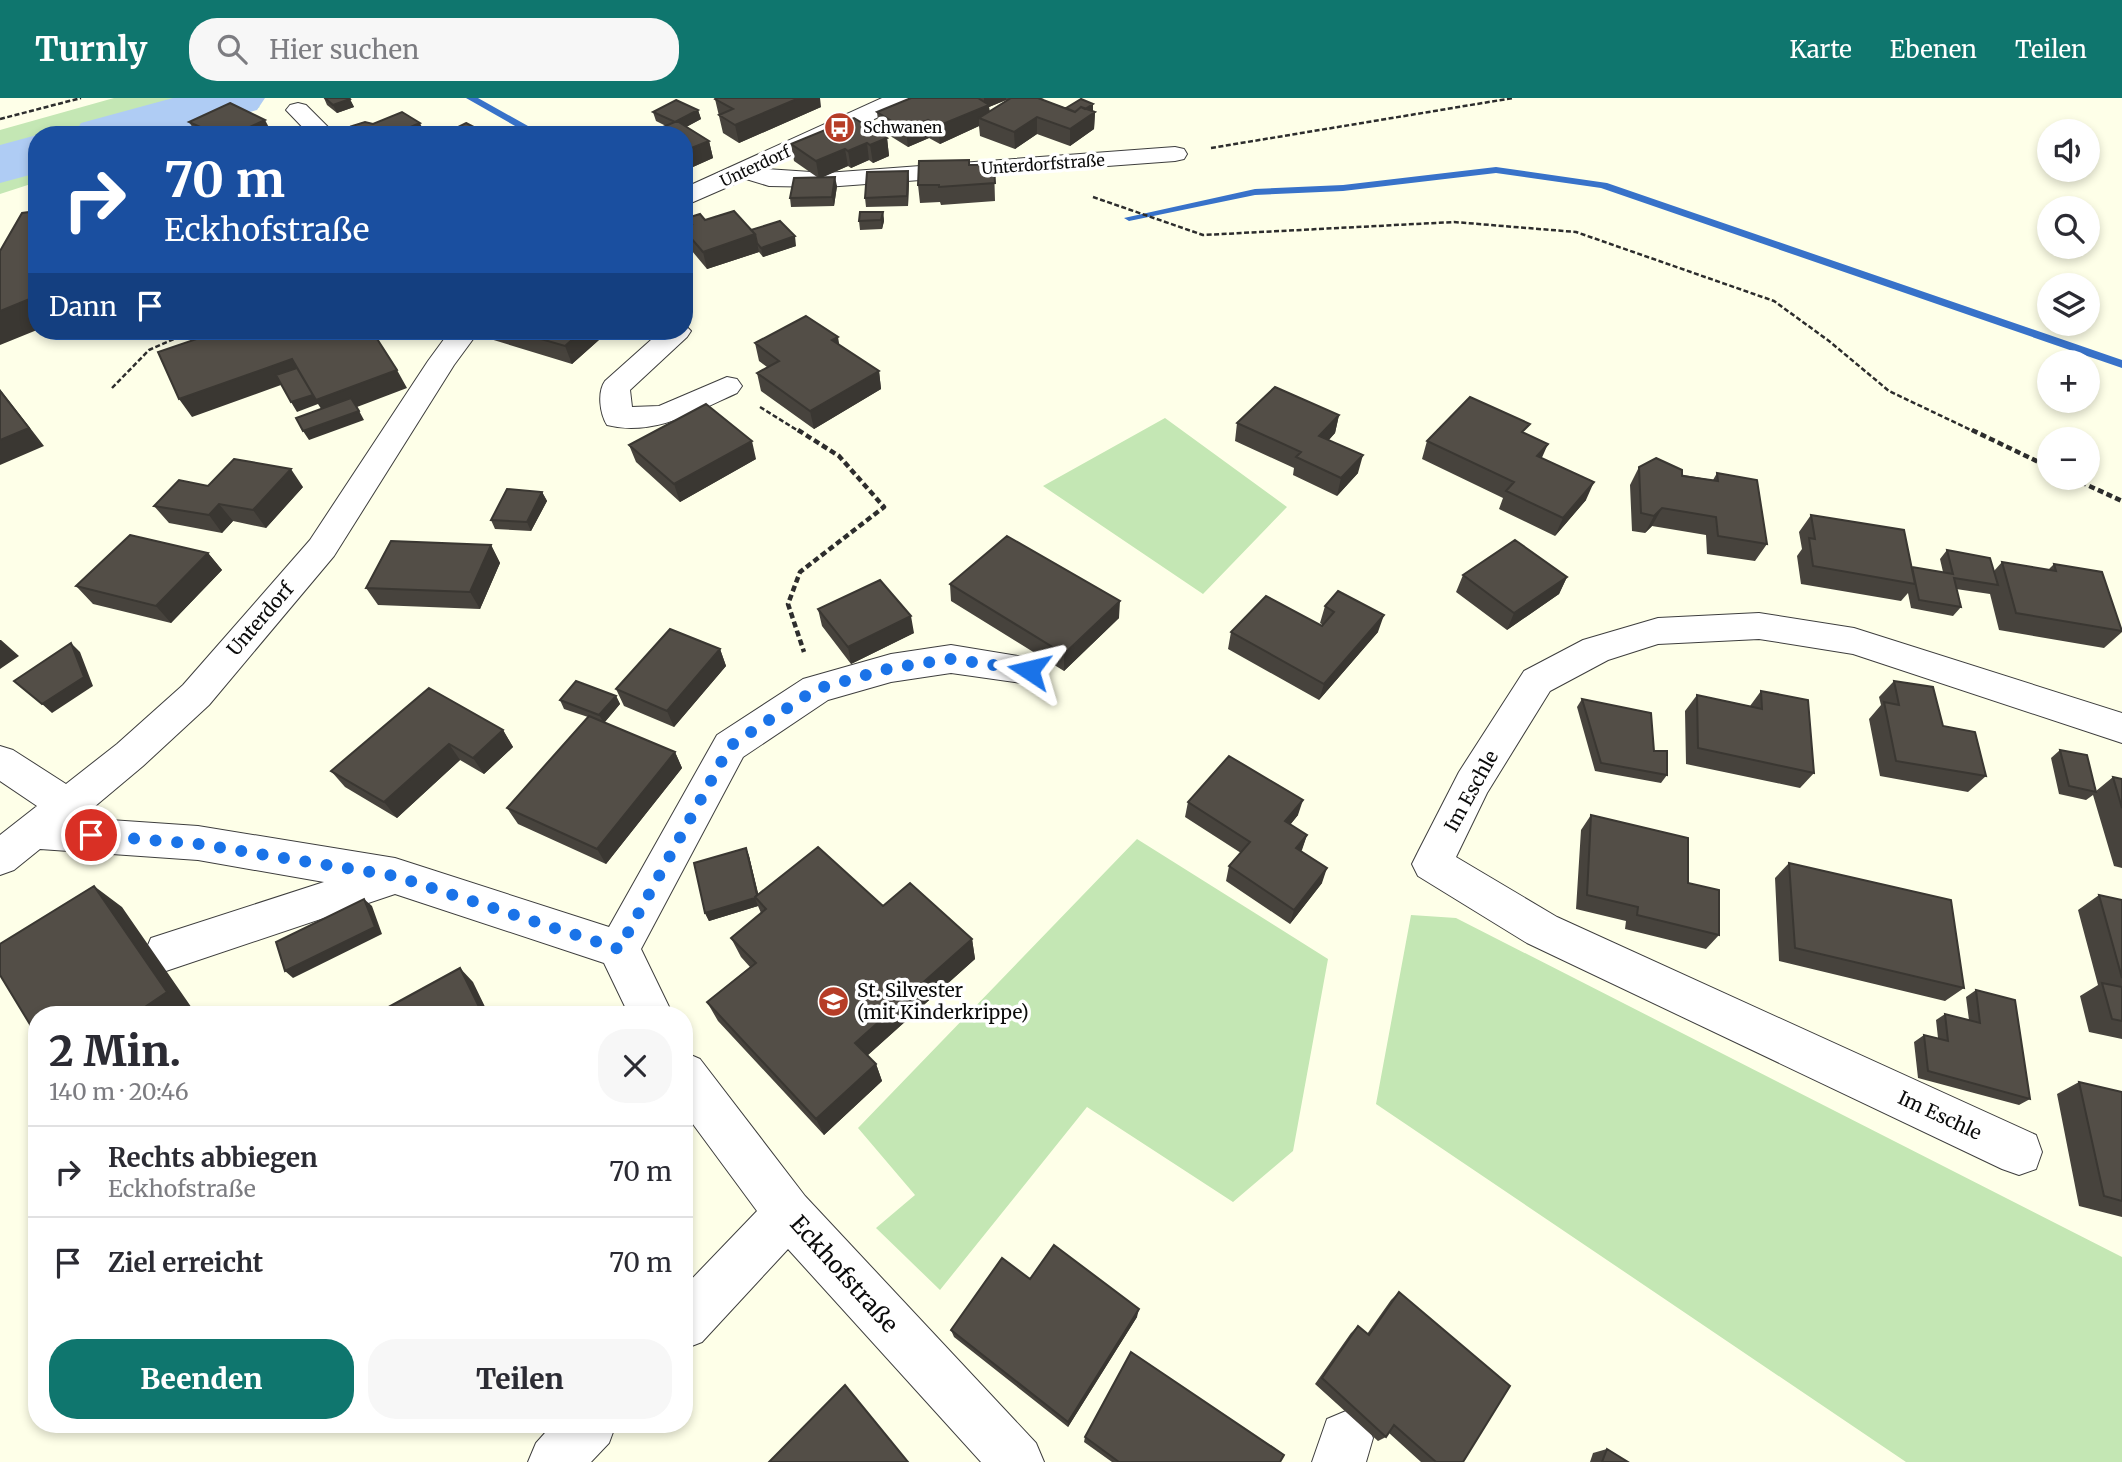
<!DOCTYPE html>
<html lang="de">
<head>
<meta charset="utf-8">
<style>
  body { margin:0; font-family:Merriweather,serif; background:#f7f7f7; color:#2b2b33; height:100vh; display:flex; flex-direction:column; font-size:26px; white-space:nowrap }
  * { box-sizing:border-box; margin:0 }
  p { font-size:23px; color:#7c7c81 }
  .icon { flex:none; width:38px; height:38px; fill:none; stroke:currentColor; stroke-width:2; stroke-linecap:round; stroke-linejoin:round }
  .map { position:relative; flex:1; overflow:hidden }
  .details { position:absolute; left:28px; top:908px; width:665px; height:427px; display:flex; flex-direction:column; background:#fff; border-radius:28px; box-shadow:0 4px 10px #0003 }
  .details>* { flex:none }
  .guide { position:absolute; left:28px; top:28px; width:665px; height:214px; border-radius:28px; box-shadow:0 4px 10px #0003; background:#1a4fa0; color:#fff; overflow:hidden }
  .fabs { position:absolute; left:2037px; top:21px; display:grid; gap:14px }
  .fabs a { display:grid; place-items:center; width:63px; height:63px; border-radius:50%; background:#fff; box-shadow:0 4px 10px #0003; font-size:35px }
  .pin { position:absolute; display:grid; place-items:center; width:60px; height:60px; color:#fff; margin:-30px; border:4px solid #fff; border-radius:50%; box-shadow:0 2px 7px #0007 }
  .me { position:absolute; width:77px; margin:-38px; rotate:280deg; stroke-linejoin:round; filter:drop-shadow(0 0 5px #0008) }
  .turn { display:flex; align-items:center; gap:24px; height:147px; padding:0 21px; font-size:32px }
  .turn .icon { width:91px; height:91px; stroke-width:2.5 }
  .turn b { display:block; font-size:49px; line-height:60px }
  .then { display:flex; align-items:center; height:66px; padding:0 21px; background:#0003; gap:14px; font-size:26px }
  .round { display:grid; place-items:center; flex:none; width:74px; height:74px; border-radius:28px; background:#f7f7f7 }
  .summary { display:flex; align-items:center; justify-content:space-between; height:119px; padding:0 21px }
  h1 { font-size:42px; font-weight:800; line-height:52px }
  .primary-button { display:flex; gap:14px; margin-top:auto; padding:14px 21px }
  .primary-button a { flex:1; height:80px; border-radius:28px; background:#0f766e; color:#fff; font-size:28px; font-weight:800; line-height:80px; text-align:center }
  .primary-button a+a { background:#f7f7f7; color:#2b2b33 }
  ul { padding:0; list-style:none }
  li { display:flex; align-items:center; gap:21px; height:91px; padding:0 21px; border-top:2px solid #e1e1e2 }
  li div { flex:1 }
  li b { display:block; font-size:26px }
  li em { font-style:normal }
  header { display:flex; align-items:center; gap:42px; box-sizing:border-box; height:98px; padding:0 35px; background:#0f766e; color:#fff }
  header strong { font-size:33px }
  nav { display:flex; gap:38px; margin-inline-start:auto; font-size:24px }
  .search { width:490px; height:63px; background:#f7f7f7; display:flex; align-items:center; gap:18px; box-sizing:border-box; padding:0 24px; border-radius:28px; color:#7c7c81; font-size:26px }
  .map>svg:first-child { display:block }
  .green { fill:#c4e7b4 }
  .lines { fill:none; stroke-linecap:round; stroke-linejoin:round }
  .stream { fill:#3872c9; fill-rule:evenodd }
  .river { fill:#afccf4; fill-rule:evenodd }
  .minor-casing { stroke:#3e3e3e; stroke-width:2 }
  .path-far1 { stroke:#2d2d2d; stroke-width:2.5; stroke-dasharray:5 2.5; stroke-linecap:butt }
  .path { stroke:#2d2d2d; stroke-width:4.5; stroke-dasharray:6 3.5; stroke-linecap:butt }
  .minor { fill:#fff; fill-rule:evenodd }
  .wall { fill:#47433d; fill-rule:evenodd }
  .shaded-wall { fill:#3a3732 }
  .building { fill:#534e47; stroke:#3a3732; stroke-width:2 }
  .route { stroke:#1a73e8; stroke-width:12; stroke-dasharray:0 21.6 }
  .labels { text-anchor:middle; stroke-width:7; stroke-linejoin:round; paint-order:stroke }
  .far-poi-label { font-size:16px; fill:#0b0b0b; stroke:#fff; text-anchor:start }
  .far-street-label { font-size:16px; fill:#0b0b0b; stroke:#fff }
  .street-label { font-size:19px; fill:#0b0b0b; stroke:#fff }
  .poi-label { font-size:19px; fill:#0b0b0b; stroke:#fff; text-anchor:start }
  .near-street-label { font-size:23px; fill:#0b0b0b; stroke:#fff }
</style>
</head>
<body>
<header>
<strong>Turnly</strong>
<div class="search"><svg class="icon" aria-label="search" viewBox="0 0 24 24"><circle cx="10" cy="10" r="6"/><path d="M15 15l6 6"/></svg>Hier suchen</div>
<nav><a>Karte</a><a>Ebenen</a><a>Teilen</a></nav>
</header>
<div class="map">
<svg width="2122" height="1364" viewBox="0 0 2122 1364">
  <rect width="100%" height="100%" fill="#feffe8"/>
  <path class="green" d="M114,0H249L260,9L181,37H37V84L0,96V32Z
    M1165,320L1287,409L1203,496L1043,388Z
    M1137,741L1328,861L1293,1053L1233,1104L1087,1009L940,1192L876,1130L915,1097L858,1030Z
    M1411,817L1456,820L2122,1159V1364H1906L1376,1006Z"/>
  <g class="lines">
    <path class="stream" d="M466,0H478L544,37H531Z
      M1496,69L1607,85L2122,262V270L1601,90L1496,75L1343,93L1255,97L1129,123L1124,120L1255,91L1343,87Z"/>
    <path class="river" d="M173,0H265L257,12L168,37H73L81,25Z
      M37,37V75L0,85V47Z"/>
    <defs>
      <path id="minor" d="M882,0H913L909,5L766,71L826,75L1175,49L1184,51L1187,56L1184,61L1175,63L826,89L769,88L746,81L684,108V90Z
        M298,5L306,7L336,37H310L286,12L290,7Z
        M684,226L691,233L687,239L630,292L632,309L659,308L727,279L737,281L742,288L737,295C697,313 653,339 607,327C600,316 597,294 605,283L661,233H684Z
        M450,233H479L454,267L334,458L209,607L143,668L81,720L198,728L395,760L609,829L717,637L803,581L891,556L951,547L1042,562L1047,572L1042,582L1029,586L951,575L891,584L828,602L743,659L641,851L673,917H629L604,865L395,796L166,873L151,868L145,854L151,840L324,784L198,762L40,751L14,772L0,777V737L37,708L0,683V648L13,652L66,686L117,646L183,587L310,442L428,263Z
        M1759,515L1854,530L2122,615V645L1853,556L1759,541L1658,546L1608,562L1550,593L1487,695L1456,759L1557,819L2036,1037L2042,1054L2036,1071L2019,1077L2002,1071L1527,845L1418,778L1412,766L1418,754L1459,674L1524,573L1583,542L1658,520Z
        M684,954L700,961L805,1098L1036,1345L1044,1364H981L788,1151L702,1244L684,1251V1189L757,1113L684,1014Z
        M1346,1313L1365,1321L1373,1340L1366,1364H1312L1327,1321Z
        M553,1326H616L609,1345L591,1364H528L536,1345Z"/>
    </defs>
    <use href="#minor" class="minor-casing"/>
    <path class="path-far1" d="M0,21L81,0
      M1211,50L1513,0
      M1093,99L1203,137L1454,124L1576,134L1774,203L1829,243L1889,293L1975,334
      M112,290L149,252L192,233
      M760,309L800,334"/>
    <path class="path" d="M798,332L839,358L884,409L800,474L788,506L804,554
      M1972,332L2049,369
      M2072,380L2122,403"/>
    <use href="#minor" class="minor"/>
  </g>
  <path class="wall" d="M324,0H349L354,9L337,15L327,7Z
    M911,0H1044L1041,1L1066,10L1095,14L1094,31L1070,48L1037,36L1015,51L980,38L979,28L940,46L929,40L908,49L879,31L877,14ZM1006,2H1007L990,14L989,9Z
    M715,1L821,9L739,45L723,35Z
    M698,12L701,21L686,29L709,43L713,60L684,73V37L656,23L653,14Z
    M189,24L273,37H186L184,34L193,30Z
    M373,26L424,34L416,37H357L352,28Z
    M887,40L889,58L873,65L869,62L851,70L848,68L822,79L837,88L834,108L791,109L790,100L817,79L794,63L791,46Z
    M970,67H994L995,103L941,107L940,104L920,105L918,87Z
    M908,73L909,82L908,108L866,109L865,100Z
    M883,114L884,123L882,131L860,132L859,123Z
    M687,120L705,122L751,132L796,148L763,159L759,154L707,171L687,147L684,138V132L689,127Z
    M484,233H609L572,266L487,240Z
    M755,245L839,247L879,273L881,291L814,331L761,293L757,275L767,269L759,263Z
    M1339,317L1335,335L1329,342L1358,375L1337,398L1293,377L1294,370L1235,343L1237,325Z
    M1526,336L1542,360L1586,402L1555,438L1499,411L1503,400L1422,361L1427,343Z
    M629,347L756,361L680,404L636,364Z
    M1639,369L1713,382L1717,375L1767,446L1755,463L1707,456L1706,437L1652,428L1645,435L1632,433L1630,387Z
    M208,388L303,389L266,430L233,423L222,435L169,425L154,408Z
    M542,394L547,403L531,433L495,431L491,422Z
    M1811,417L1912,469L1943,474L1940,461L1947,452L1994,473L2002,464L2048,472L2054,466L2122,532V534L2104,550L1999,532L1990,496L1956,491L1961,509L1953,518L1911,510L1908,495L1901,503L1801,486L1797,458L1802,451L1799,434Z
    M491,447L500,465L480,511L378,507L366,490Z
    M208,455L222,472L171,525L93,506L76,488Z
    M1463,477L1567,479L1559,496L1507,532L1456,494Z
    M950,486L1119,520L1064,573L951,503Z
    M1325,508L1378,534L1319,602L1228,551L1231,534L1322,528L1323,527L1320,525Z
    M818,511L914,535L851,566L822,528Z
    M720,551L726,568L674,629L624,608L616,591Z
    M1894,583L1986,678L1968,694L1880,678L1869,621L1881,607L1879,599Z
    M1761,593L1814,675L1800,690L1686,666L1685,613L1697,597L1750,608Z
    M616,598L620,606L604,625L675,654L682,670L606,766L518,726L507,710L588,619L564,611L560,602Z
    M1582,601L1654,653L1667,677L1661,685L1595,673L1577,609Z
    M503,632L513,649L484,676L460,662L397,720L345,689L331,673Z
    M2060,652L2096,693L2113,679L2122,681V770L2114,768L2093,697L2086,702L2059,696L2051,660Z
    M1188,704L1298,717L1290,727L1307,737L1301,753L1322,785L1290,826L1226,783L1229,768L1241,755L1185,719Z
    M1591,717L1688,785L1719,837L1706,851L1625,831L1626,823L1576,811L1581,732Z
    M746,750L749,758L758,796L883,808L972,841L975,861L867,958L876,966L882,983L824,1037L718,923L707,904L750,869L741,859L731,840L761,815L758,808L709,823L705,815Z
    M1789,765L1964,890L1945,903L1779,863L1775,780Z
    M2099,797L2122,802V941L2089,934L2080,898L2098,887L2078,812Z
    M1976,892L2030,1001L2019,1007L1918,980L1914,944L1924,937L1938,940L1936,922L1945,916L1969,922L1966,899Z
    M2079,984L2122,994V1119L2079,1108L2057,996Z
    M1399,1194L1463,1364H1421L1389,1335L1386,1339L1378,1343L1315,1286L1351,1235L1358,1228L1367,1236L1391,1202Z
    M1137,1219L1068,1329L954,1239L951,1232Z
    M1085,1339L1280,1364H1112L1084,1344Z
    M1607,1351L1628,1364H1590L1593,1355Z"/>
  <path class="shaded-wall" d="M799,0H820L821,9L739,45L735,27Z
    M984,0H1006V2L989,9L990,24L979,20V28L940,46L938,28L984,9Z
    M350,1L354,9L337,15L333,7Z
    M1093,6V14L1074,18Z
    M698,12L701,21L679,33L676,24Z
    M1095,14L1094,31L1070,48V31Z
    M1037,19V36L1015,51L1014,34Z
    M265,22L273,37H233Z
    M928,22L929,40L908,49L906,32Z
    M420,25L424,34L416,37H392Z
    M887,40L889,58L873,65L870,47Z
    M709,43L713,60L684,73V53Z
    M867,45L869,62L851,70L848,53Z
    M845,51L848,68L819,81L816,63Z
    M908,73L909,82L908,108L907,98Z
    M835,79L837,88L834,108L832,99Z
    M883,114L884,123L882,131L881,122Z
    M755,136L759,154L707,171L703,154Z
    M795,138L796,148L763,159L761,150Z
    M37,198V232L0,247V213Z
    M582,233H609L572,266L565,248Z
    M838,239L841,257L832,242Z
    M292,261L397,272L407,290L357,309L364,322L309,342L303,333L327,320L318,306L297,314L291,304L303,279L192,319L179,301Z
    M879,273L881,291L814,331L810,313Z
    M0,291L44,348L0,367Z
    M1339,317L1335,335L1316,355L1319,338Z
    M752,343L756,361L680,404L674,386Z
    M1548,346L1540,364L1537,358Z
    M1363,357L1358,375L1337,398L1341,380Z
    M291,371L303,389L266,430L253,412Z
    M1594,384L1586,402L1555,438L1563,420Z
    M542,394L547,403L531,433L527,424Z
    M219,406L233,423L222,435L209,417Z
    M1662,410L1652,428L1645,435L1654,418Z
    M491,447L500,465L480,511L470,494Z
    M208,455L222,472L171,525L156,508Z
    M1567,479L1559,496L1507,532L1514,515Z
    M1120,503L1119,520L1064,573V556Z
    M1384,517L1378,534L1319,602L1324,586Z
    M911,518L914,535L851,566L848,549Z
    M0,542H1L19,558L0,571Z
    M71,545L80,554L93,588L52,615L42,606Z
    M720,551L726,568L674,629L667,613Z
    M616,598L620,606L604,625L599,617Z
    M503,632L513,649L484,676L473,660Z
    M449,646L460,662L397,720L384,704Z
    M675,654L682,670L606,766L597,751Z
    M1303,702L1298,717L1280,739L1285,723Z
    M1307,737L1302,752L1291,765L1296,750Z
    M746,750L749,758L761,807L758,800Z
    M1327,770L1322,785L1290,826L1294,812Z
    M94,788L122,809L194,913L188,917H133Z
    M755,800L758,808L709,823L705,815Z
    M364,801L372,808L382,836L293,880L285,873Z
    M972,841L975,861L861,963L855,945Z
    M460,870L473,884L489,917H483Z
    M876,966L882,983L824,1037L816,1021Z
    M1139,1211L1137,1219L1068,1329V1324Z"/>
  <path class="building" d="M325,0H349L350,1L333,7Z
    M716,0H799L735,27L719,17L733,11L715,1Z
    M911,0H978L989,7L938,28L928,22L906,32L877,14Z
    M1011,0H1038L1075,14L1081,9L1095,14L1070,31L1037,19L1014,34L979,20Z
    M1081,1L1093,6L1085,11L1081,9L1075,14L1066,10Z
    M676,2L698,12L675,24L653,14Z
    M230,5L265,22L233,37H217L213,35L208,37H190L184,34L198,28L189,24Z
    M402,14L420,25L392,37H366L352,28L365,24L373,26Z
    M854,20L887,40L870,47L867,45L848,53L845,51L816,63L791,46Z
    M677,23L709,43L684,53V37H644Z
    M466,25L489,37H442Z
    M969,62V67H994L995,85L939,89V87H918L919,63Z
    M908,73L907,98L865,100L867,74Z
    M835,79L832,99L790,100L794,80Z
    M37,113V198L0,213V153L22,115Z
    M734,113L755,136L703,154L684,132V129L692,126L687,120L700,116L705,122Z
    M860,114H883L881,122L859,123Z
    M780,123L795,138L761,150L757,145L755,136L751,132Z
    M806,218L838,239L832,242L879,273L810,313L757,275L779,263L755,245Z
    M220,233H372L397,272L316,302L292,261L179,301L158,254Z
    M513,233H582L565,248Z
    M297,270L313,297L291,304L276,277Z
    M1275,289L1339,317L1319,338L1363,357L1341,380L1296,359L1301,354L1237,325Z
    M0,293L29,330L0,342Z
    M1470,299L1530,326L1522,334L1548,346L1537,358L1594,384L1563,420L1506,393L1514,384L1427,343Z
    M351,300L359,313L303,333L296,320Z
    M706,306L752,343L674,386L629,347Z
    M1656,360L1682,372V378L1718,383L1717,375L1757,382L1767,446L1718,438L1716,419L1662,410L1654,418L1641,415L1639,369Z
    M234,361L291,371L253,412L219,406L209,417L154,408L179,382L208,388Z
    M507,391L542,394L527,424L491,422Z
    M1811,417L1904,432L1915,486L1813,468L1809,440L1815,441Z
    M130,437L208,455L156,508L76,488Z
    M1007,438L1120,503L1064,556L950,486Z
    M1515,442L1567,479L1514,515L1463,477Z
    M391,443L491,447L470,494L366,490Z
    M1947,452L1990,460L1998,487L1954,480L1961,509L1919,502L1912,469L1953,476Z
    M2002,464L2056,473L2054,466L2102,474L2122,533L2016,515Z
    M880,482L911,518L848,549L818,511Z
    M1338,493L1384,517L1324,586L1231,534L1266,498L1322,528L1334,514L1325,508Z
    M670,531L720,551L667,613L616,591Z
    M71,545L84,579L42,606L14,583Z
    M576,583L616,598L599,617L560,602Z
    M1894,583L1933,589L1943,628L1975,634L1986,678L1896,663L1884,604L1899,607Z
    M429,590L503,632L473,660L449,646L384,704L331,673Z
    M1761,593L1808,602L1814,675L1698,650L1697,597L1762,611Z
    M1582,601L1651,615L1654,653H1667V677L1601,665Z
    M589,618L675,654L597,751L507,710Z
    M2060,652L2087,657L2096,694L2069,688Z
    M1229,658L1303,702L1285,723L1307,737L1296,750L1327,770L1294,812L1229,768L1250,744L1188,704Z
    M2113,679L2122,681V710Z
    M1591,717L1688,740V785L1719,792V837L1637,817L1638,809L1587,797Z
    M818,749L883,808L910,785L972,841L855,945L876,966L816,1021L707,904L756,865L731,840L766,811L755,799Z
    M746,750L757,797L755,799V800L705,815L694,765Z
    M1789,765L1951,802L1964,890L1795,850Z
    M94,788L167,894L133,917H37V938L0,877V846Z
    M2099,797L2122,802V880Z
    M364,801L375,829L285,873L276,844Z
    M460,870L483,917H374Z
    M2102,885L2122,889V923L2112,921Z
    M1976,892L2015,902L2030,1001L1928,973L1924,937L1948,943L1945,916L1980,925Z
    M2079,984L2122,994V1103L2104,1098Z
    M1054,1147L1139,1211L1068,1324L951,1232L1002,1160L1030,1181Z
    M1399,1194L1510,1288L1463,1364H1436L1394,1327L1386,1339L1322,1280L1358,1228L1369,1237Z
    M1131,1254L1284,1357L1280,1364H1119L1085,1339Z
    M845,1287L908,1364H769Z
    M1607,1351L1628,1364H1602Z"/>
  <g class="lines">
    <path class="route" d="M91,737L198,746L395,778L619,851L730,648L816,591L891,570L951,561L1029,572"/>
  </g>
  <defs>
    <symbol id="bus-disc" viewBox="-11 -11 22 22"><circle r="9.5" fill="#b63d27" stroke="#fff"/><path d="M-5-6H5V4H4V6H2V4H-2V6H-4V4H-5ZM-3.5-4V0h7V-4ZM-3.5 1.2v1.5H-2V1.2ZM2 1.2v1.5H3.5V1.2Z" fill="#fff"/></symbol>
    <symbol id="school-disc" viewBox="-11 -11 22 22"><circle r="9.5" fill="#b63d27" stroke="#fff"/><path d="M0-5L7-2L0 1L-7-2ZM-4 1L0 2.5L4 1V4Q0 6-4 4Z" fill="#fff"/></symbol>
  </defs>
  <g fill-rule="evenodd">
    <use href="#bus-disc" x="822" y="12" width="35" height="35"/>
    <use href="#school-disc" x="816" y="886" width="35" height="35"/>
  </g>
  <g class="labels">
    <g class="far-poi-label">
      <text x="863" y="35">Schwanen</text>
    </g>
    <g class="far-street-label">
      <text transform="translate(1043 66) rotate(-4)" y="6">Unterdorfstraße</text>
      <text transform="translate(755 68) rotate(-25)" y="6">Unterdorf</text>
    </g>
    <g class="street-label">
      <text transform="translate(260 521) rotate(-49)" y="7">Unterdorf</text>
      <text transform="translate(1471 693) rotate(-61)" y="7">Im Eschle</text>
      <text transform="translate(1940 1017) rotate(25)" y="7">Im Eschle</text>
    </g>
    <g class="poi-label">
      <text x="857" y="899">St. Silvester<tspan x="857" dy="22">(mit Kinderkrippe)</tspan></text>
    </g>
    <g class="near-street-label">
      <text transform="translate(844 1176) rotate(48)" y="8">Eckhofstraße</text>
    </g>
  </g>
</svg>
<div class="fabs">
<a><svg class="icon" aria-label="sound" viewBox="0 0 24 24"><path d="M4 9h4l5-4v14l-5-4H4zM17 9q2 3 0 6"/></svg></a>
<a><svg class="icon" aria-label="search" viewBox="0 0 24 24"><circle cx="10" cy="10" r="6"/><path d="M15 15l6 6"/></svg></a>
<a><svg class="icon" aria-label="layers" viewBox="0 0 24 24"><path d="M12 4l9 5-9 5-9-5zM3 14l9 5 9-5"/></svg></a>
<a>+</a>
<a>−</a>
</div>
<div class="pin" style="left:91px;top:737px;background:#d93025"><svg class="icon" aria-label="arrive" viewBox="0 0 24 24"><path d="M6 21V4h12l-3 4 3 4H6"/></svg></div>
<svg class="me" style="left:1029px;top:572px" viewBox="-20 -20 40 40"><path d="M0-17L14 15 0 8-14 15z" fill="#1a73e8" stroke="#fff" stroke-width="4"/></svg>
<div class="guide">
<div class="turn"><svg class="icon" aria-label="right" viewBox="0 0 24 24"><path d="M7 20v-9h11M14 6l5 5-5 5"/></svg><div><b>70 m</b>Eckhofstraße</div></div>
<div class="then">Dann<svg class="icon" aria-label="arrive" viewBox="0 0 24 24"><path d="M6 21V4h12l-3 4 3 4H6"/></svg></div>
</div>
<section class="details">
<div class="summary"><div><h1>2 Min.</h1><p>140 m · 20:46</p></div><a class="round"><svg class="icon" aria-label="close" viewBox="0 0 24 24"><path d="M6 6l12 12M18 6L6 18"/></svg></a></div>
<ul>
<li><svg class="icon" aria-label="right" viewBox="0 0 24 24"><path d="M7 20v-9h11M14 6l5 5-5 5"/></svg><div><b>Rechts abbiegen</b><p>Eckhofstraße</p></div><em>70 m</em></li>
<li><svg class="icon" aria-label="arrive" viewBox="0 0 24 24"><path d="M6 21V4h12l-3 4 3 4H6"/></svg><div><b>Ziel erreicht</b></div><em>70 m</em></li>
</ul>
<div class="primary-button"><a>Beenden</a><a>Teilen</a></div>
</section>
</div>
</body>
</html>
